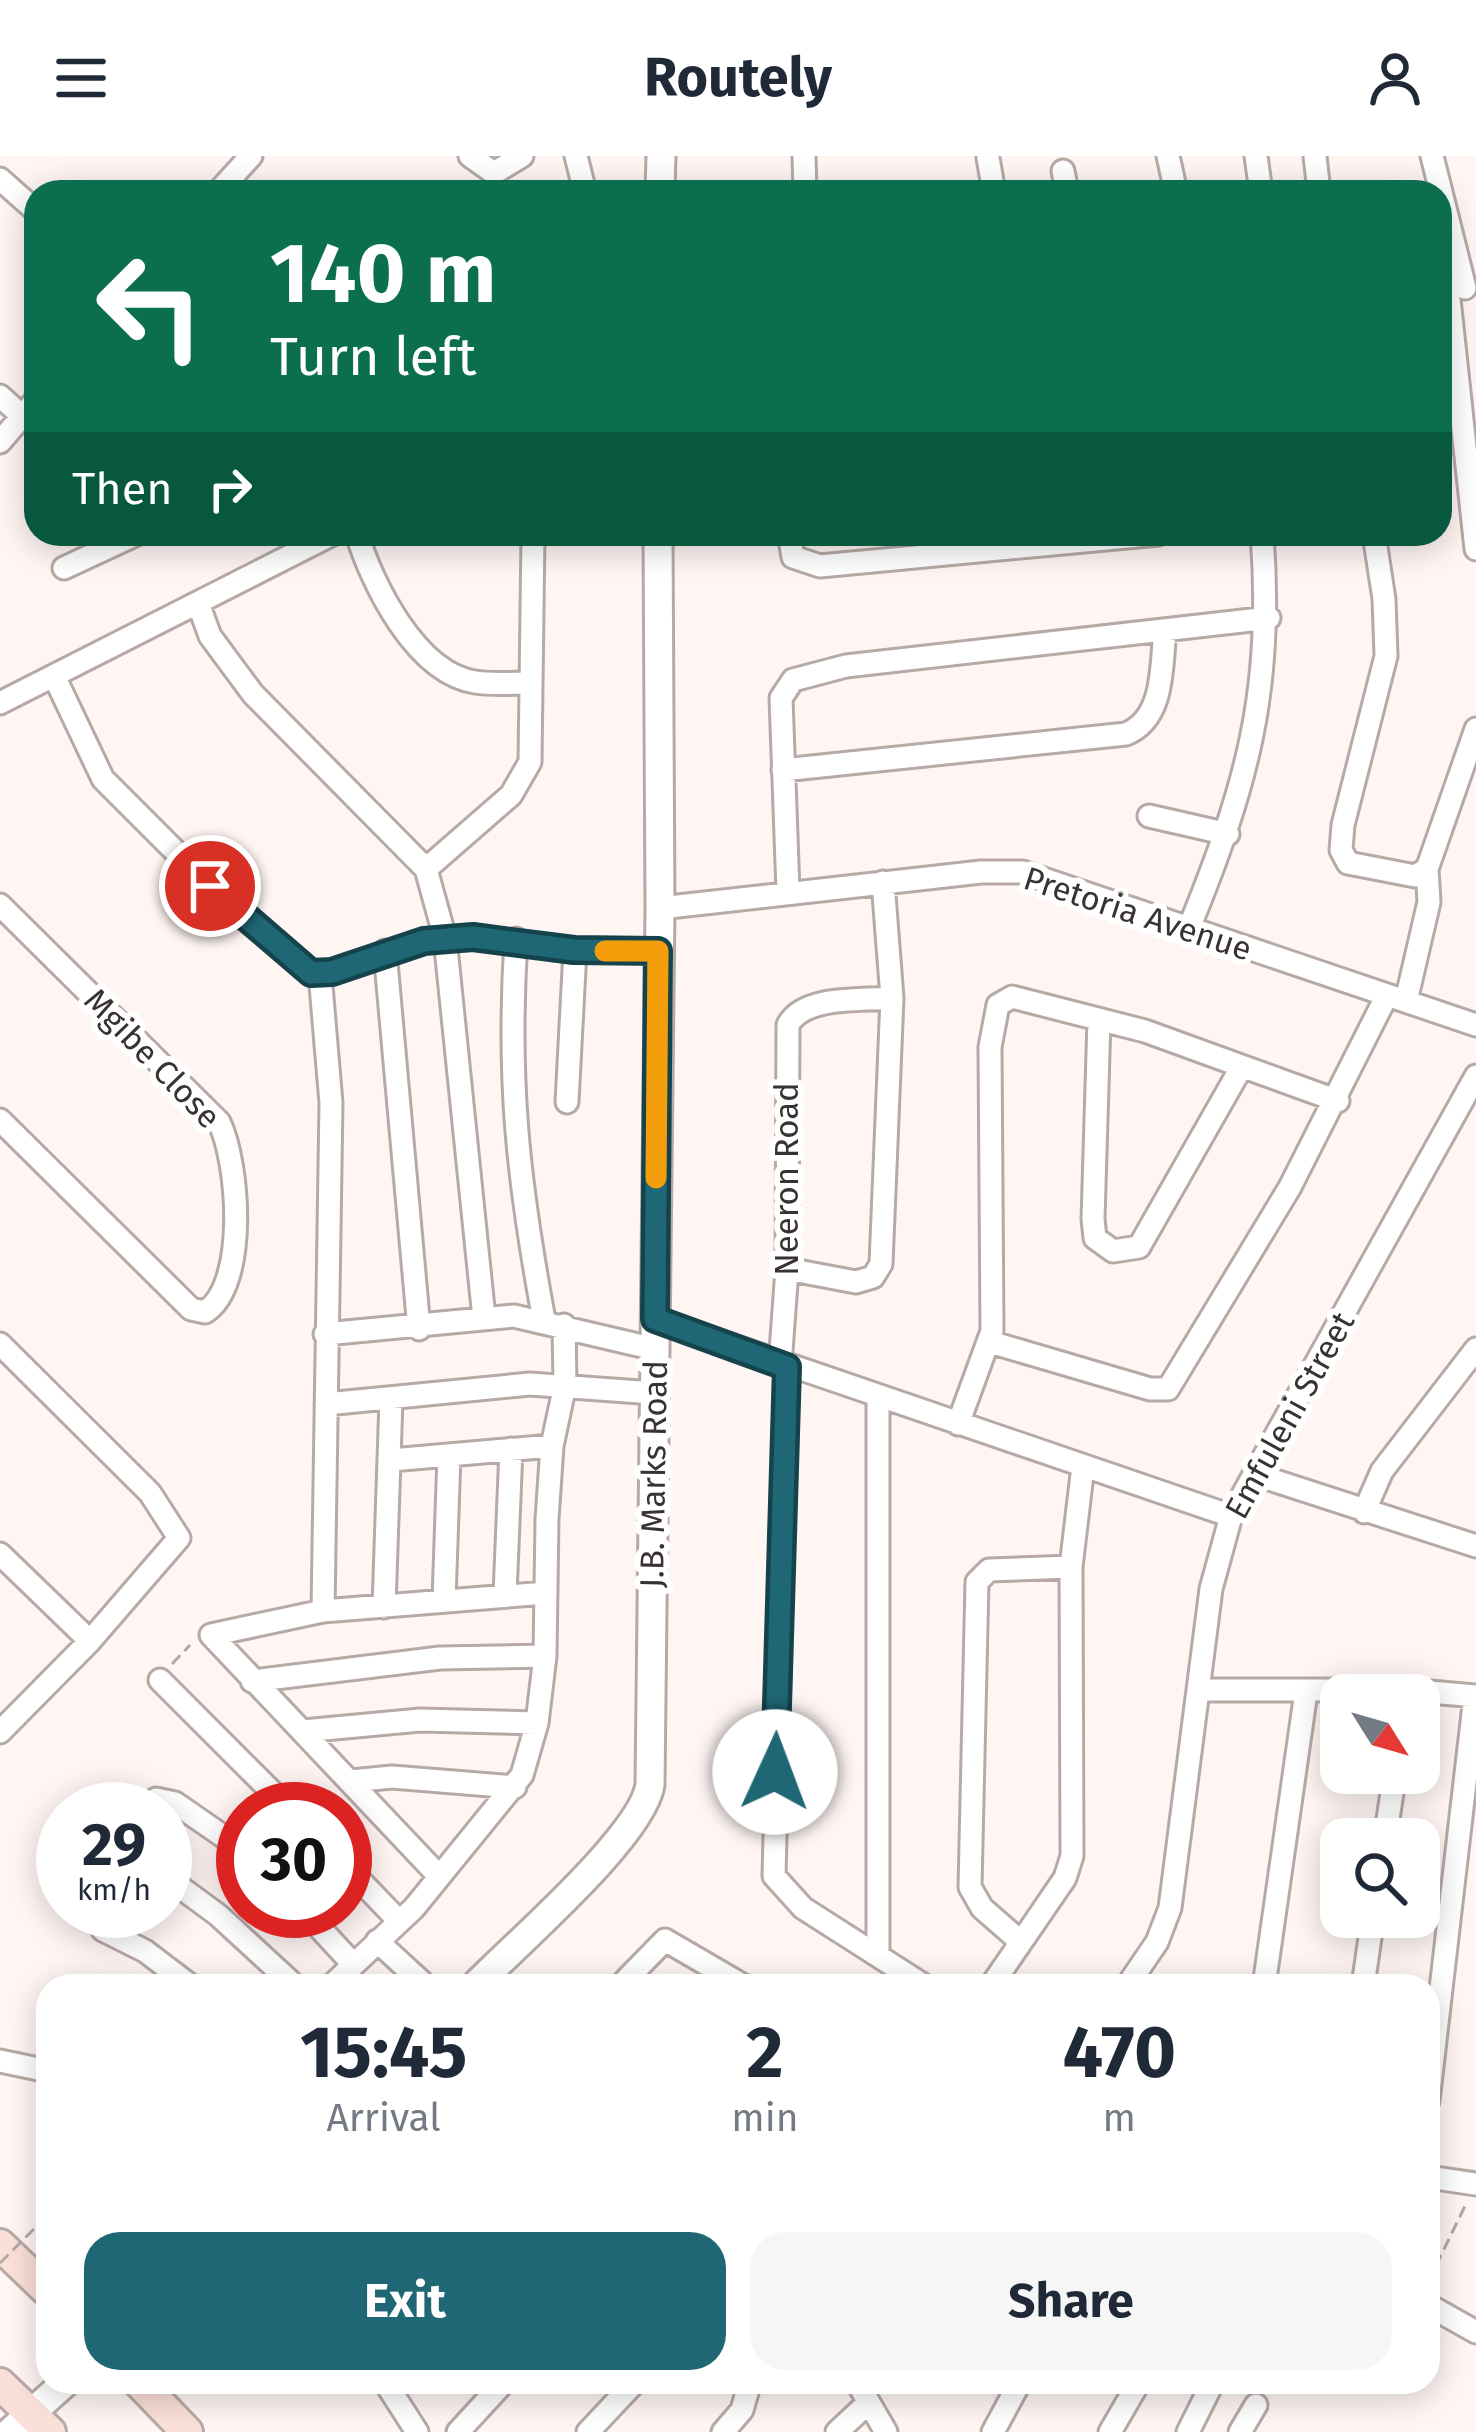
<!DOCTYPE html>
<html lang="en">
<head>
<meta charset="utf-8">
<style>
  body { margin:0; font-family:"Fira Sans",sans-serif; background:#f6f6f7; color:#1f2937; height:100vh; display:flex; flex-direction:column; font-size:45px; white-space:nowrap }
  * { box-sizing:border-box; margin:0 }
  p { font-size:39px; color:#747a83 }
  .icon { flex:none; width:66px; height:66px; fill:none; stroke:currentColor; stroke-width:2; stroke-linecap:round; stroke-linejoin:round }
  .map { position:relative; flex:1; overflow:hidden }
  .panel { position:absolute; left:36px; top:1818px; width:1404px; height:420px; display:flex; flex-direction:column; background:#fff; border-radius:36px; box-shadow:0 6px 30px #0003 }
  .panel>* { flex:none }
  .banner { position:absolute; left:24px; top:24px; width:1428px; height:366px; border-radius:36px; box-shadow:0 6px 30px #0003; background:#0b6e4f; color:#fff; overflow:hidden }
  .needle { width:78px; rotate:127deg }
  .buttons { position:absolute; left:1320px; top:1518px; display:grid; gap:24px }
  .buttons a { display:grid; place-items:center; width:120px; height:120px; border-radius:24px; background:#fff; box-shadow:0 6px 30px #0003; font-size:60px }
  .speed { position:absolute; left:36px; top:1626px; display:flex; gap:24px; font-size:60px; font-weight:700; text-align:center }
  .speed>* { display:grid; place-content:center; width:156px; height:156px; border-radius:50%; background:#fff; box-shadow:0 6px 30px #0003; line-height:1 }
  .speed small { font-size:30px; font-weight:400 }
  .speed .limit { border:18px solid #d22; background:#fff; color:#111 }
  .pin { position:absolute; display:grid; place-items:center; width:102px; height:102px; color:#fff; margin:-51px; border:6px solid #fff; border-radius:50%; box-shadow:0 3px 12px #0007 }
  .me { position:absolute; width:132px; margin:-66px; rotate:2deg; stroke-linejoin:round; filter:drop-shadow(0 0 9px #0008) }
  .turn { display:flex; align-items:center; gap:42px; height:252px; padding:0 48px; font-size:54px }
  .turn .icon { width:156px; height:156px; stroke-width:2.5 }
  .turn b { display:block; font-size:84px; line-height:102px }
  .then { display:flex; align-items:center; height:114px; padding:0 48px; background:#0003; gap:24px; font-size:45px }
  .eta { display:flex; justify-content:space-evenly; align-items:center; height:204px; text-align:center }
  .eta b { font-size:72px; font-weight:700; line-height:84px }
  .action { display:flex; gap:24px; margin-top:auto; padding:24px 48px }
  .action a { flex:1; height:138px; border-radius:36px; background:#1f6775; color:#fff; font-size:48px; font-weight:700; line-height:138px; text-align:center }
  .action a+a { background:#f6f6f7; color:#1f2937 }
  header { display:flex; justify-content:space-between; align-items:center; height:156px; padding:0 48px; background:#fff; font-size:54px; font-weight:700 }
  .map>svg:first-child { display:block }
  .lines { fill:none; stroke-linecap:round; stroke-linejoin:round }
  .minor-casing { stroke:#b7a9a6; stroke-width:27 }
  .tertiary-casing { stroke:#b7a9a6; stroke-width:33 }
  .secondary-casing { stroke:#b7a9a6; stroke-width:36 }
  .path { stroke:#b0a9a7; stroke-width:3; stroke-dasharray:12 6; stroke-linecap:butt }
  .minor { stroke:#fff; stroke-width:21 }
  .tertiary { stroke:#fff; stroke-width:27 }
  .secondary { stroke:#fbdfd9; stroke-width:30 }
  .path-bridge { stroke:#b0a9a7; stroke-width:3; stroke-dasharray:12 6; stroke-linecap:butt }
  .route-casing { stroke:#14434c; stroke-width:30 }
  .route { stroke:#1f6775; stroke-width:21 }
  .slow { stroke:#f59e0b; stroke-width:21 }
  .labels { text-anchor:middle; stroke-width:12; stroke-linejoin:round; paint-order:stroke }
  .street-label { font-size:33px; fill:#383331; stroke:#fff }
</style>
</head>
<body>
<header><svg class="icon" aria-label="menu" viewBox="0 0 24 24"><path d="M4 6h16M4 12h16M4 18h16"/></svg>Routely<svg class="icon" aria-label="person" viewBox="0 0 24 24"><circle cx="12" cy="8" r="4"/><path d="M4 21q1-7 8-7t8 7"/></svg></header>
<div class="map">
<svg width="1476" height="2276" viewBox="0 0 1476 2276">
  <rect width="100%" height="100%" fill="#fff6f4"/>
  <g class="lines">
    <defs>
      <path id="minor" d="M470,0L494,17L522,0
        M576,0L585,36
        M804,0L805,36
        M1168,0L1176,36
        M1256,0L1261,36
        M1315,0L1319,36
        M1432,0L1465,132
        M988,2L994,36
        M1063,15L1067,36
        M0,23L36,55
        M218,36L251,0
        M1448,134L1476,393
        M0,240L22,260
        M0,286L36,244
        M357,378C372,428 416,517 475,526C493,529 513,527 531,527
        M789,378L793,401L820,410L1159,378
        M1374,378L1384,443L1386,500L1343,669L1341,694L1348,707L1415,720L1427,713L1476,573
        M64,412L137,378
        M198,447L210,480L253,538L426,713L445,782L484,1162
        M55,522L103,623L233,753L311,817L332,816L425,785L473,781L575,794L659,795
        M0,547L333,378
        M783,614L1126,578C1165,562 1161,510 1165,474
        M1149,660L1228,678
        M426,713L511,639L530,606L533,378
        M788,735L781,542L793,524L846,510L1269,462
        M0,749L219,966C239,1007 248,1129 205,1156L191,1153L0,964
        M660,752L981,716H1023L1476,869
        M1189,772C1247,630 1274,533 1262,378
        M516,783C507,925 518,1024 544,1164
        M385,795L419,1173
        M320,818L331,947L323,1455
        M1406,845L1429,746L1427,713
        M1099,864L1093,1063L1095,1082L1113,1095L1139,1091L1241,912
        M567,946L575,794
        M787,1113L856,1126L873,1121L881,1108L892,842L883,726
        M655,1163L1231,1360
        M325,1178L514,1160L655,1193
        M990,1186L1150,1233H1168L1290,1031L1387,839
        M0,1188L150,1337L179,1382L90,1485L0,1576
        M780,1209L787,1113L788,869C804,839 861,845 892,842
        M787,1211L774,1720L803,1752L925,1830
        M326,1248L530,1228L654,1237
        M958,1268L992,1175L990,891L998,849L1012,841L1145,875L1338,945
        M391,1304L552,1290
        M1254,1318L1476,1390
        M1364,1356L1382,1315L1476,1193
        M0,1398L90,1485
        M505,1439L511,1293
        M444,1444L449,1299
        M384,1451L391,1244
        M160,1524L289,1653
        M252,1525L440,1502L545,1500
        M1198,1534H1407L1476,1540
        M303,1575L420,1564L537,1567
        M351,1625L392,1621L515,1631
        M145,1653L156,1643L175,1647L243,1694
        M1385,1683L1395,1617
        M345,1709L399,1765
        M437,1718L211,1479L323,1455L546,1437
        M165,1720L218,1759L295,1830
        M101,1755L103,1774L145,1795L191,1830
        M304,1755L353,1808
        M377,1785L426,1830
        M1021,1786L982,1752L970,1731L977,1426L989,1414L1071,1411
        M878,1799V1242
        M331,1830L414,1752L522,1619L537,1567L545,1500L547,1363L552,1290L565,1229L564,1169
        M620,1830L665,1784L744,1830
        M991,1830L1065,1722L1072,1700L1071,1411L1083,1310
        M1127,1830L1157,1786L1170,1752L1211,1433L1231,1360L1476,920
        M1264,1830L1306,1536
        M1363,1830L1373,1761
        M0,1905L48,1915
        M1428,1945L1475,1540
        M1428,2021L1476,2028
        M1428,2149L1476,2176
        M385,2226L417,2276
        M857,2226L886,2276
        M458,2276L504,2226
        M588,2276L635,2226
        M723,2276L742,2254L750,2226
        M837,2276L866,2249
        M993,2276L1020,2226
        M1110,2276L1139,2226
        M1188,2276L1213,2226
        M1240,2276L1256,2249"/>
      <path id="tertiary" d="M660,36L661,0
        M475,1830C516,1788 642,1680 650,1629L660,752L658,378
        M10,2276L66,2226"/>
      <path id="secondary" d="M0,2089L48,2135
        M139,2226L187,2276
        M0,2228L50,2276"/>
    </defs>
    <use href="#minor" class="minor-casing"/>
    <use href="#tertiary" class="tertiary-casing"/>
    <use href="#secondary" class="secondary-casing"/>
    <path class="path" d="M172,1508L190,1489
      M1428,2126L1466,2048"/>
    <use href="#minor" class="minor"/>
    <use href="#tertiary" class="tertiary"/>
    <use href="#secondary" class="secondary"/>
    <path class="path-bridge" d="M0,2107L48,2059"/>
  </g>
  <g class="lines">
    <defs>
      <path id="route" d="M210,730L311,817L332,816L424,785L473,781L574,794L658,795L655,1163L787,1211L775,1616"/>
    </defs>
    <use href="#route" class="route-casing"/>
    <use href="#route" class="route"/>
    <path class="slow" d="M605,795H658L656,1022"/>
  </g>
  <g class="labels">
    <g class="street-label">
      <text transform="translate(1138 757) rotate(18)" y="12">Pretoria Avenue</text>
      <text transform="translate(153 902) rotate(46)" y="12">Mgibe Close</text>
      <text transform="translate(786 1023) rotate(-90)" y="12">Neeron Road</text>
      <text transform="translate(1289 1259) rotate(-61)" y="12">Emfuleni Street</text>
      <text transform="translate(653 1318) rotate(-89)" y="12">J.B. Marks Road</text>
    </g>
  </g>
</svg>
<div class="buttons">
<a><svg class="needle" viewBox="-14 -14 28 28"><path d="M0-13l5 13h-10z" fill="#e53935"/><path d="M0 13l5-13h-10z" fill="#747a83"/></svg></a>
<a><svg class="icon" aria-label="search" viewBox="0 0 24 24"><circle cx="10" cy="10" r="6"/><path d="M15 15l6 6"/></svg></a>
</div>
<div class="speed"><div>29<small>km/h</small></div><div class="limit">30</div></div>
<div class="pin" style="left:210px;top:730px;background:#d93025"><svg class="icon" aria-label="arrive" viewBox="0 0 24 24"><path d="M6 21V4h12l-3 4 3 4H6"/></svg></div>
<svg class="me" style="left:775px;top:1616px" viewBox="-20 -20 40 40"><circle r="19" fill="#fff"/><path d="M0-13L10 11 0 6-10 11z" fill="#1f6775"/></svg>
<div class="banner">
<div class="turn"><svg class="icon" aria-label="left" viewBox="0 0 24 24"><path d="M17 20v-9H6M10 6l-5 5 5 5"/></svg><div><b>140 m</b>Turn left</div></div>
<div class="then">Then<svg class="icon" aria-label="right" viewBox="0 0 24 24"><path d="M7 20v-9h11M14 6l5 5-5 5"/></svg></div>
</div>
<section class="panel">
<div class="eta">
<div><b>15:45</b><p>Arrival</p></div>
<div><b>2</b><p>min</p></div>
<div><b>470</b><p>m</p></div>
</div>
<div class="action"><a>Exit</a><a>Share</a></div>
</section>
</div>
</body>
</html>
